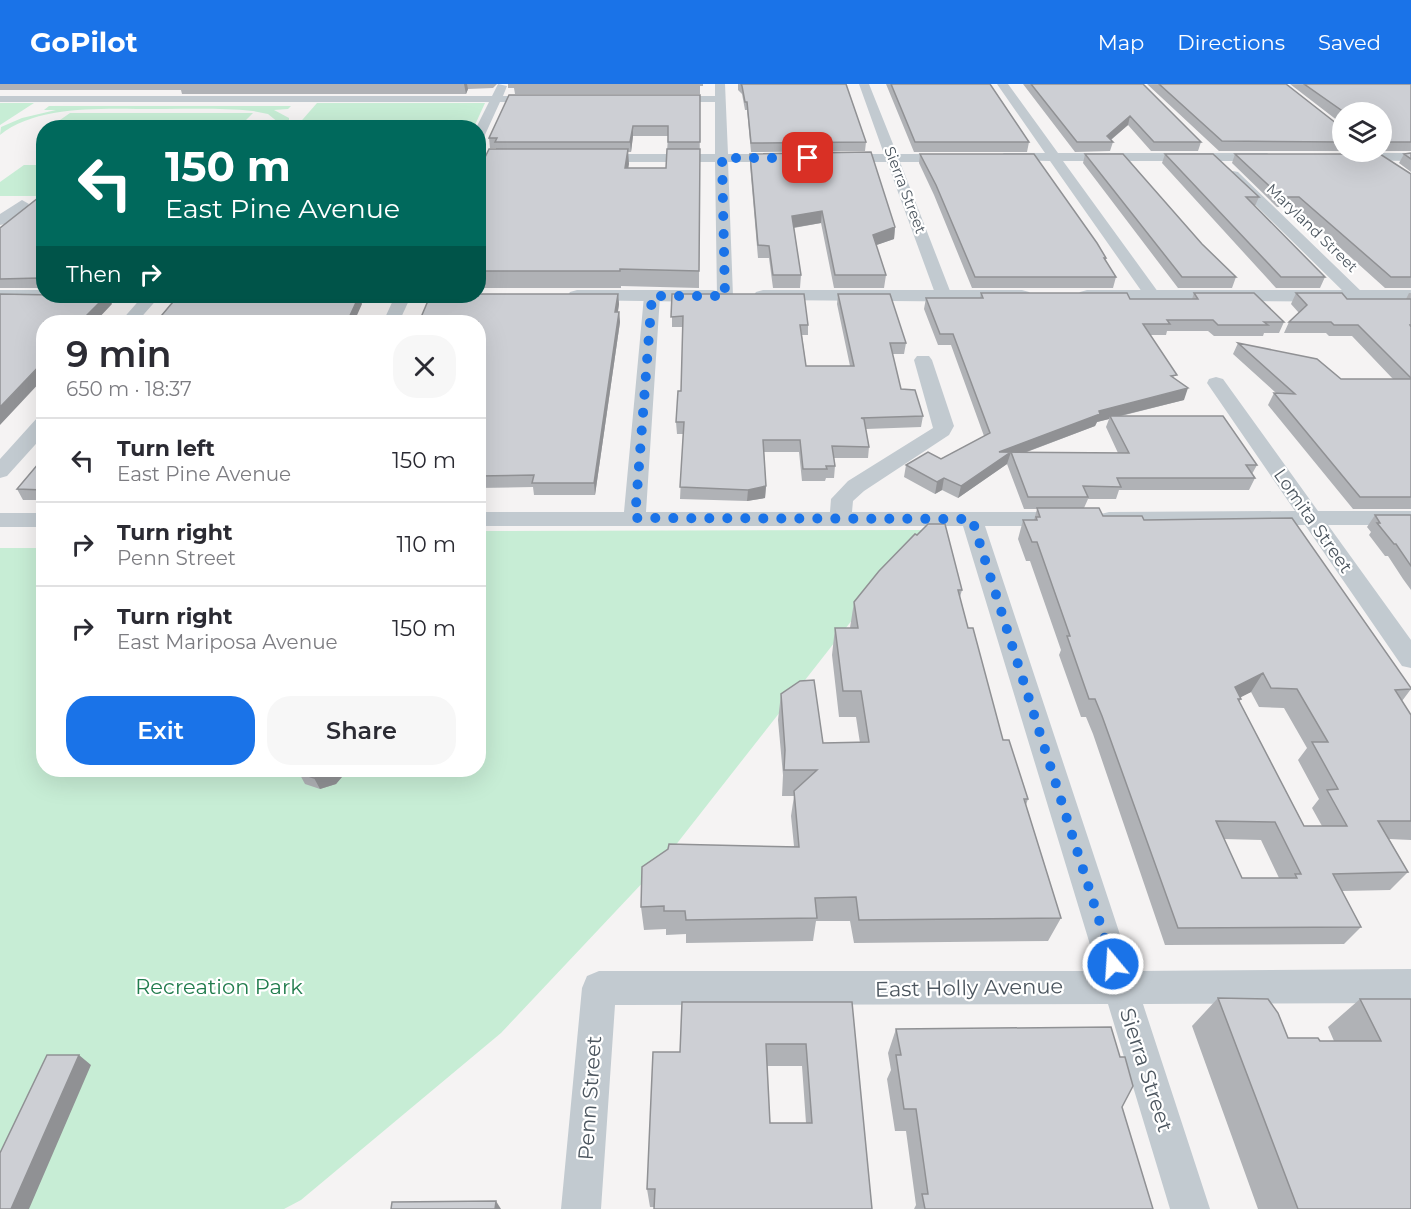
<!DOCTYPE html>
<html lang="en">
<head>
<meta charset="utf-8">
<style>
  body { margin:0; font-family:Montserrat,sans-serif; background:#f7f7f7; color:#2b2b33; height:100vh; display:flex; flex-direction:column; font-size:22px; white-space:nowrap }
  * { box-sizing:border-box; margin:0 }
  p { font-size:20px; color:#7c7c81 }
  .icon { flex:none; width:33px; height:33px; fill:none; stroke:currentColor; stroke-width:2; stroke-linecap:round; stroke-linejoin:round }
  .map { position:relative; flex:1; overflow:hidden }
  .side { position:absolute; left:36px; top:231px; width:450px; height:462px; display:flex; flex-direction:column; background:#fff; border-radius:24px; box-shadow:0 6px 24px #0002 }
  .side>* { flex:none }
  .guide { position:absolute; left:36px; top:36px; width:450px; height:183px; border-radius:24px; box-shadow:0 6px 24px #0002; background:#00695c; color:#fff; overflow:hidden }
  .controls { position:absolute; left:1332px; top:18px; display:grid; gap:12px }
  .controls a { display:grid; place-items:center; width:60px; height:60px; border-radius:50%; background:#fff; box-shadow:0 6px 24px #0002; font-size:30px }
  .pin { position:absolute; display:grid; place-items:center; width:51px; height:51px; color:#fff; margin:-26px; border-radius:12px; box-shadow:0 3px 9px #0006 }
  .me { position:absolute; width:66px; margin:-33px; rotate:342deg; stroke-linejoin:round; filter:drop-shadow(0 0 4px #0008) }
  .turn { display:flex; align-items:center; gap:21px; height:126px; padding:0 30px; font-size:27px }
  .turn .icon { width:78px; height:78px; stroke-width:2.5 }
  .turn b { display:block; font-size:42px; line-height:51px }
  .then { display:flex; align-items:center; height:57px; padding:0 30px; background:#0003; gap:12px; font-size:22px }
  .round { display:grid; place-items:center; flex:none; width:63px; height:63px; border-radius:24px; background:#f7f7f7 }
  .overview { display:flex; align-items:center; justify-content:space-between; height:102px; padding:0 30px }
  h1 { font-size:36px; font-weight:600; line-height:45px }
  .primary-button { display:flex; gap:12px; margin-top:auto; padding:12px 30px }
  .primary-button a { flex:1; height:69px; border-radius:24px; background:#1a73e8; color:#fff; font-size:24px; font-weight:600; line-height:69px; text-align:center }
  .primary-button a+a { background:#f7f7f7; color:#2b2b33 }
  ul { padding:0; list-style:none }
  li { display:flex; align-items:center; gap:18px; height:84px; padding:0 30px; border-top:2px solid #e1e1e2 }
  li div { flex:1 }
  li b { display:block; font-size:22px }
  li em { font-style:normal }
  header { display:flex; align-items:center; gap:36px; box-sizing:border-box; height:84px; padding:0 30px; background:#1a73e8; color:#fff }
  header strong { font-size:28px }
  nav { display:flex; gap:33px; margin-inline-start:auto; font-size:21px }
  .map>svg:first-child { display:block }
  .green { fill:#c7edd5 }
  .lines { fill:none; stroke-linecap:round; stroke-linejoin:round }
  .minor { fill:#c2cad0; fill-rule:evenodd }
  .tertiary { fill:#c2cad0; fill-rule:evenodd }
  .wall { fill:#b0b2b6; fill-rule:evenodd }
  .shaded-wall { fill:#909194 }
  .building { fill:#cdcfd4; stroke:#909194; stroke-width:1.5; fill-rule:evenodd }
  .route { stroke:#1a73e8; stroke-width:10; stroke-dasharray:0 18 }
  .labels { text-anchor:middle; stroke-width:4.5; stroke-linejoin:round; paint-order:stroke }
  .far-street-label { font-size:15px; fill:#4c565f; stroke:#fff }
  .street-label { font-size:18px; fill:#4c565f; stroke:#fff }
  .near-park-label { font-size:21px; fill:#217c4d; stroke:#fff }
  .near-street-label { font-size:21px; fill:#4c565f; stroke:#fff }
</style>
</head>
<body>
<header>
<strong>GoPilot</strong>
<nav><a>Map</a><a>Directions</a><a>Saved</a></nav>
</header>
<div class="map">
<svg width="1411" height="1125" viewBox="0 0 1411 1125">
  <rect width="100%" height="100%" fill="#f5f3f3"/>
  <path class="green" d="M0,19H34L0,41Z
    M317,19H485L474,43H296Z
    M49,22H291L288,25L274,26L289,34V43H278L279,39L268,30L253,27C224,24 194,25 165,25C116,26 41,18 0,51L1,43L22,34L56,26H44Z
    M70,29H253L239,43H50Z
    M24,81H43V112H0V98Z
    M927,446L867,517L664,776L501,949L301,1116L284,1125H0V464H43L44,686H478L479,447Z"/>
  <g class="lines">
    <path class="minor" d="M498,0L507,2L503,12H540L546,15L540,18H500L484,53L478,57V44H476L489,18H0V12H492Z
      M715,0H725L728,70H784L790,74L784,78H728L733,212L725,217L717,212L715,78H593L587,74L593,70H715V18H666L660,15L666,12H715Z
      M859,0H869L897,70H955L961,74L955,78H900L952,212L950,215H938L936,212L887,78H839L833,74L839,70H884Z
      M997,0H1008L1058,69H1267L1273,73L1267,77H1063L1161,212L1159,215H1147L1050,77L999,76L998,73L1004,69H1045Z
      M1352,69H1411V77L1347,76L1346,73Z
      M478,70H520L526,74L520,78H478Z
      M1233,87L1238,88L1363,209L1365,212L1363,215H1351L1228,94L1226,91Z
      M22,116L29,120L27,123L5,140L0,141V130Z
      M652,207L660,212L646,428H830L831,415L848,397L933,344L914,276L917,272H929L932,276L954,342L949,351L864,407L853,417L852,428H1069L1077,430L1080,435L1077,440L1069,442H985L1132,887L1411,885V919L1143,920L1210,1125H1170L1108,920L615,921L601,1125H561L582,904L587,892L599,887H1098L963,442H478V428H624L644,212Z
      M143,212H160L137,238H120Z
      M395,212H411L399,238H383Z
      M1216,293L1223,295L1318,427H1411V441H1328L1411,556V584L1402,582L1305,441L1109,442L1101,440L1098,435L1101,430L1109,428L1295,427L1207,299L1209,295Z
      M44,332V351L7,392L0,394V375L37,334Z
      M0,429H44V443H0Z"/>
    <path class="tertiary" d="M0,206H44V212H231L228,216L221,218H0Z
      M577,206H713L720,208L723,212L720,216L713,218L570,216L567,212L570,208Z
      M763,206H1022L1029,208L1032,212L1029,216L1022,218L756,216L753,212L756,208Z
      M1087,206H1411V218L1080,216L1077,212L1080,208Z
      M478,207L483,212L480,216L473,218H316L309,216L306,212H478Z"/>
  </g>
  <path class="wall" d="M0,0H497L493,4L468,5L466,10H182L181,6H0Z
    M508,0H703V2H700V10H515L514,4H508Z
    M738,0H846L866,58L865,67L751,68L747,26H745L742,10L738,6Z
    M886,0H990L1029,58L1027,68H914Z
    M1023,0H1143L1201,58L1198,67H1151L1128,41L1111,56L1113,58L1110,67L1075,68Z
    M1147,0H1286L1341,43H1342V67H1219Z
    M1290,0H1411V67H1382V28H1342V40Z
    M700,11L699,204L621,202V204H478V88L496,65V64H490L489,54ZM633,52H668L666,84H628V68H631Z
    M1411,69V88L1399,79L1404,70Z
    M750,70L895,143L894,155L876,161L886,191L884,204H834L821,139L794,144L801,191L800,204H773L769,174H758L750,81Z
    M920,70L1106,174L1105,177L1116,193L1113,204H972L934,111L919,79Z
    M1085,70L1202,160L1236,193L1232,204H1178L1083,79Z
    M1165,70L1259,113L1255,122L1325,193L1320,204H1276L1162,79Z
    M1235,70L1411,90V204H1385L1295,123H1277L1232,79Z
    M44,114V204H0V144Z
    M981,209L1130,215H1192L1194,209L1284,238L1279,249H1264L1263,252H1214L1208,247H1167L1166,251H1150L1175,295L1184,316L1121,332L1257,381L1252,390L1255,394L1249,406H1119L1116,415H1088L1084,424L1103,432L1144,436L1411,604V605L1402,617L1411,631V756L1389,755L1408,788L1390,806L1342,807L1361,843L1344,860L1165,861L1093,650L1086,633H1081L1059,571L1061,566L1030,477H1026L1018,455L1023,436H1034L1037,425H1024L1007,380L958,414L942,406L935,410L904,393L906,381L941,375L984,352L951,261H938L924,225L926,214H980ZM1109,335L1106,343L1118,369L1027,368L1095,342L1097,338ZM1251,608L1259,623L1284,624L1307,664L1298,676L1319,715L1312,724L1322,742H1304L1239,618L1241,615L1240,613ZM1224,755L1261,756L1279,794H1242Z
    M1296,209L1347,215H1406L1409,209H1411V425H1353L1268,321L1274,309H1276L1233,270L1238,259L1341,295H1393L1352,252H1329L1326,249H1284L1289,238L1299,229L1291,220Z
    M618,210L619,220L618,228H619L620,238L595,411H534L533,403L478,404V238Z
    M672,210L808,241V251H802L806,282H850L837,220L838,210L906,259L904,270H892L901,305L923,332L921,343L866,345L869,363L868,374H834L835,382L834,394H826L825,397H802L799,368H764L766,402L765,414L747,417L680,415L683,350H677L676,338L681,307L683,243H672Z
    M44,373V416H23L17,405Z
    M1375,431H1411V506L1403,495L1388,472H1385L1369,451L1371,448L1367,443Z
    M962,506L960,513L968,544L1003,656L1028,715L1026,721L1061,834L1048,857L854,859L850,837H816L813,857L686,859V850L666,851V845L644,846L641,823L794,762L791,732L794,712H782L783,691L778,636L781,610L823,659H860L856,633H839L832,571L835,544H850L854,518Z
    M299,686H347V687L336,700L320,705L305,700L299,689Z
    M1218,914L1288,954L1320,957H1334L1328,943L1360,915H1411V1125H1258L1192,942Z
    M852,918L872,1125L650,1123L647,1105L680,968ZM767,982H802L806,1039H770Z
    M896,945L1122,1023L1153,1125H914L916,1121L906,1047H895L887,995L891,986L888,969Z"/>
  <path class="shaded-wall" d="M464,0H467L468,5L466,10Z
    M1130,32L1128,41L1108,58L1107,52Z
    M633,42V52L631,68L630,58Z
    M628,65L629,80L626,100L625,84Z
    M822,127L821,139L791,144L792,132Z
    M895,143L894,155L871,163L873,151Z
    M618,210L619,220L616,238L615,228Z
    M106,212H108L112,220L95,238H80Z
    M359,212L362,220L354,238H347Z
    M619,228L620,238L595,411L594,399Z
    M44,277V294L0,341V323Z
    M1188,304L1184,316L1111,334L1110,332L1109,335L1097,338L1095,342L1013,373L1011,368L1007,380L958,414L961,402L999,368L1099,327Z
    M944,394L942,406L935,410L937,398Z
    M766,402L765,414L747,417L748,406Z
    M1263,589L1251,608L1224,622L1235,603Z
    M333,686H347V687L336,700L320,705L314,694Z
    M79,971L91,981L29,1125H11Z
    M496,1117L501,1125H495Z"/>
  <path class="building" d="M741,0H846L866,58L751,59L747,18H745L742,2Z
    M891,0H990L1029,58H915Z
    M1031,0H1143L1201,58H1154L1130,32L1107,52L1113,58H1077Z
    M1159,0H1286L1341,43H1342V58L1222,57Z
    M1304,0H1411V58H1382V28H1344Z
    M509,11H700V58H668V42H633L630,58H495L497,54H489Z
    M489,65H628L625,84H666L667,65H700L699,187L620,185V187H478V88Z
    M871,68L895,143L873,151L886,191H835L822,127L792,132L801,191H773L769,162L758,161L750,70Z
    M1411,69V75L1404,70Z
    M920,70H1034L1097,159L1106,174H1104L1116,193H975L936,101Z
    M1085,70H1123L1202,160L1236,193H1182Z
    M1165,70H1213L1259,113H1246L1325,193H1281Z
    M1235,70H1380L1411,90V193H1391L1299,113H1281Z
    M38,114H44V200H41L39,194L0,195V144Z
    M981,209H1127L1130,215H1198L1194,209H1254L1284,238H1264L1268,241H1218L1213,236H1167L1170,240H1143L1177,291L1171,292L1188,304L1099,327L1100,330L999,368L1129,369L1110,332H1223L1257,381H1246L1255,394H1117L1121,403L1083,402L1088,413H1028L1011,368L961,402L944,394L937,398L906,381L928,368L941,375L990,349L953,250H940L926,214H983Z
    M1296,209H1342L1347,215H1411V241H1410L1411,243V294L1358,241H1334L1331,238H1289L1307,221Z
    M0,210L106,212L80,238H44V277L0,323Z
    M478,210H618L615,228H619L594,399H532L534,391L478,392V238H419L430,212H478Z
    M672,210H804L808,241H800L806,282H854L838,210H890L906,259H890L901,305L915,306L923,332L861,334L864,335L869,363L832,362L835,382H826L827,385H803L800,356H763L766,402L748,406L680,403L684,338H676L678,307H681L683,232L671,233Z
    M178,212H359L347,238H156Z
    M1238,259L1317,275L1341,295H1411V413H1360L1274,309L1295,310Z
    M44,373V406L17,405Z
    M1037,424H1099L1103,432H1142L1144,436L1292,434L1411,604V605L1395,606L1411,631V737H1378L1408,788L1333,790L1361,843L1178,844L1102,632L1095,615H1089L1067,552H1070L1037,458H1032L1023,436H1037L1036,433H1040ZM1263,589L1271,604L1297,605L1328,658H1312L1338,705L1327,706L1347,742H1304L1238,615H1241L1235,603ZM1216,737L1275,738L1301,790H1295L1297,794H1242Z
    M1375,431H1411V482L1396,460H1394L1377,439H1380Z
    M928,440H945L962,506H958L968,544H973L1003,656H1009L1028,715H1024L1061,834L859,836L856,813L815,814L817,834L686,836L685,827H664V822L641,823L642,783L668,765L669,760L799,763L794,707L817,686H784L785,666L781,610L800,597L814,596L823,659L869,658L861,607H843L835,544H858L854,518L879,487L915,450L917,451Z
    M299,686H333L331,689L314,694L299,689Z
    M1218,914L1268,915L1278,929L1288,954H1318L1320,957H1381L1360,915H1411V1125H1298Z
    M682,918H852L872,1125H654L655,1105H647L653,968H680ZM766,960H806L812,1039H770Z
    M1111,943L1120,973H1125L1133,1002L1122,1023L1153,1125H925L922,1110H928L916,1025H904L896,971H901L896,945Z
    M47,971H79L11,1125H0V1069Z
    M496,1117L495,1125H391L392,1118Z"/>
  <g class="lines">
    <path class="route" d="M808,74H722L725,212H652L635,434L972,435L1113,880"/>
  </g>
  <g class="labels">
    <g class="far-street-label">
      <text transform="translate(905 106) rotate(69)" y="5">Sierra Street</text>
      <text transform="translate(1312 144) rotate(44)" y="5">Maryland Street</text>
    </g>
    <g class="street-label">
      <text transform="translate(1313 437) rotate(55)" y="6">Lomita Street</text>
    </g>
    <g class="near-park-label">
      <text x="219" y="910">Recreation Park</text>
    </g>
    <g class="near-street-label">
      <text transform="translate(969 904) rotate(-1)" y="7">East Holly Avenue</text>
      <text transform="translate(1146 986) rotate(72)" y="7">Sierra Street</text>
      <text transform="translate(590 1014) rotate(-86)" y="7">Penn Street</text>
    </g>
  </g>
</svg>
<div class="controls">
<a><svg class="icon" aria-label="layers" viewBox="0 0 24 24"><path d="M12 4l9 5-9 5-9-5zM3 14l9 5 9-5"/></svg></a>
</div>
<div class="pin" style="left:808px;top:74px;background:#d93025"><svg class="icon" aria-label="arrive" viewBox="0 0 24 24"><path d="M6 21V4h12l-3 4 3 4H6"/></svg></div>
<svg class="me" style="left:1113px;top:880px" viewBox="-20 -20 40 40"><circle r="17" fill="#1a73e8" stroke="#fff" stroke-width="3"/><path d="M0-11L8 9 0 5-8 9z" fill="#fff"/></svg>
<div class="guide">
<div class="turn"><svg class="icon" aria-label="left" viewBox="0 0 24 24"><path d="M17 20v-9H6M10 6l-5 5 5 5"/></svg><div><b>150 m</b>East Pine Avenue</div></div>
<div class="then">Then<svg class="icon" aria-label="right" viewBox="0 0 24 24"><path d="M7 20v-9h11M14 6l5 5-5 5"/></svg></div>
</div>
<section class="side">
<div class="overview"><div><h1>9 min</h1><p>650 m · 18:37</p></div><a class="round"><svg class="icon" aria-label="close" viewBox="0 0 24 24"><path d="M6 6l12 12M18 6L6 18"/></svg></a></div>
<ul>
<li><svg class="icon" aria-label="left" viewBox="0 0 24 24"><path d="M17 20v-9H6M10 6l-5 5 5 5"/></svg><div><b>Turn left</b><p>East Pine Avenue</p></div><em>150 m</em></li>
<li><svg class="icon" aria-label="right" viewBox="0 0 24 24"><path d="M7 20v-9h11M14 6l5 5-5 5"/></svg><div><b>Turn right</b><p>Penn Street</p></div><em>110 m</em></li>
<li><svg class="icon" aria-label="right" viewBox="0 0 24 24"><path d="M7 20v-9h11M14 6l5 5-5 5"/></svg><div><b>Turn right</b><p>East Mariposa Avenue</p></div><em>150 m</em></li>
</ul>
<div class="primary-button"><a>Exit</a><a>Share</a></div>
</section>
</div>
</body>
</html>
